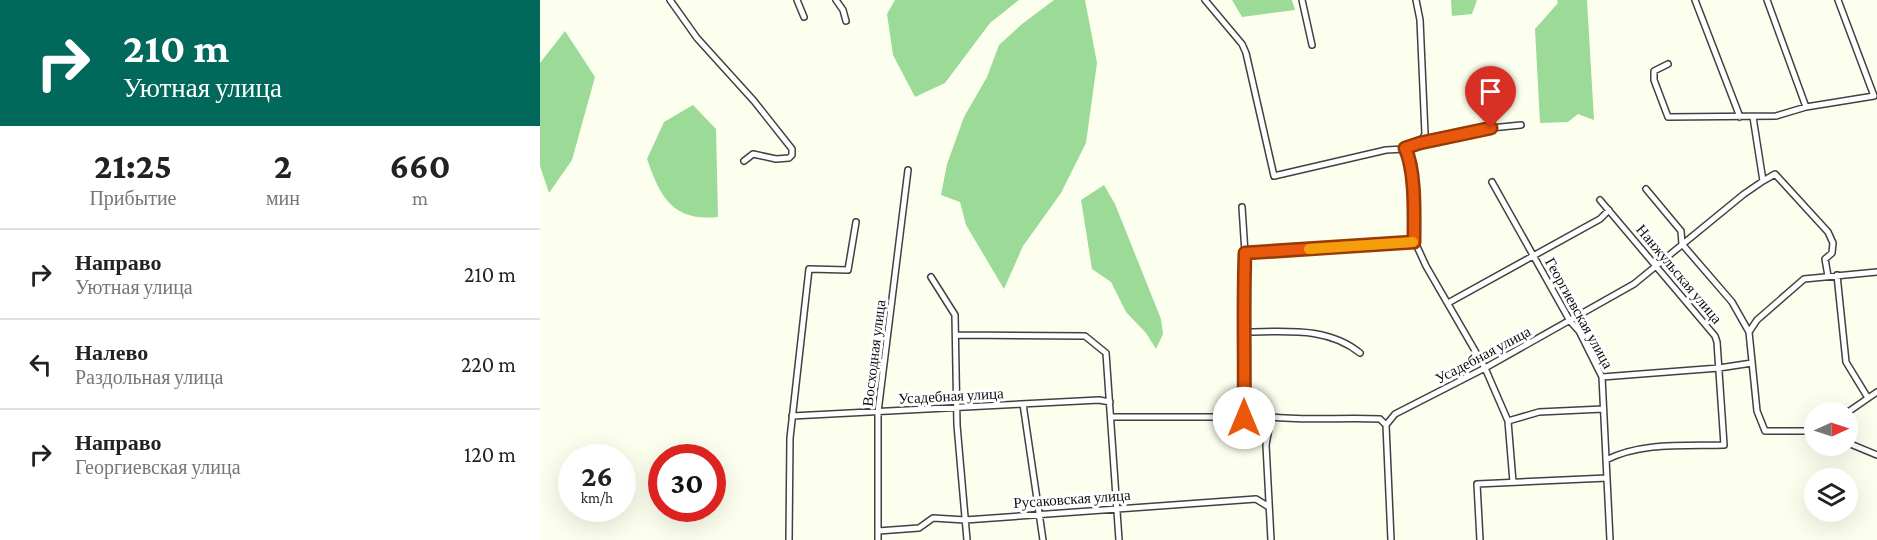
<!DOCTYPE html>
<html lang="ru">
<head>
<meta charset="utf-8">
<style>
  body { margin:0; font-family:"Crimson Pro",serif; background:#f6f6f6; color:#222; height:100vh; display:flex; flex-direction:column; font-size:22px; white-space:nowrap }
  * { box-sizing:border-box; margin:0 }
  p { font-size:20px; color:#767676 }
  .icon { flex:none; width:33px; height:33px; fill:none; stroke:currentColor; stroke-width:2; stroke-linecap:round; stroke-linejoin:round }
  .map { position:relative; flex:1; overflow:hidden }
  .side { display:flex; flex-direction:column; background:#fff; width:540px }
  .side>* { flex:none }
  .banner { background:#00695c; color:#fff; overflow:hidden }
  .needle { width:39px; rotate:87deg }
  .buttons { position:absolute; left:1264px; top:402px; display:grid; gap:12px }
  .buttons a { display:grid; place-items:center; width:54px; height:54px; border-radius:50%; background:#fff; box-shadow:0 6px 24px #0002; font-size:30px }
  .speed { position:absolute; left:18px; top:444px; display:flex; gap:12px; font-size:30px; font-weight:700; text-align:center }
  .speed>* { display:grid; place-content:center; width:78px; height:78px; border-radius:50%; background:#fff; box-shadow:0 6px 24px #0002; line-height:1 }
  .speed small { font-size:15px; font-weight:400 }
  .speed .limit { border:9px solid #d22; background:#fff; color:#111 }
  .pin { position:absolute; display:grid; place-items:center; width:51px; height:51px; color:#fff; margin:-62px -26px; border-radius:50% 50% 50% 0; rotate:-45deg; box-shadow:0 0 6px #0007 }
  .pin .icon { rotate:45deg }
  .me { position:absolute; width:66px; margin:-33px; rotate:0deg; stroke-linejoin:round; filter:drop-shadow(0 0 4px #0008) }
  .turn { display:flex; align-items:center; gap:21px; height:126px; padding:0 24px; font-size:27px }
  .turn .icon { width:78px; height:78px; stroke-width:2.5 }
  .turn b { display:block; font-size:42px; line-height:51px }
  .eta { display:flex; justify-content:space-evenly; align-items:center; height:102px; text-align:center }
  .eta b { font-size:36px; font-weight:700; line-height:42px }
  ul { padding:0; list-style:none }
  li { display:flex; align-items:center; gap:18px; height:90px; padding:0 24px; border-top:2px solid #e0e0e0 }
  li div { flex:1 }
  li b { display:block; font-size:22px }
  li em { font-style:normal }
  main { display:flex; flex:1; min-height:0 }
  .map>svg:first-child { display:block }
  .forest { fill:#9cda97 }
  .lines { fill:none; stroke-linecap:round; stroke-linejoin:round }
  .minor-casing { stroke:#414141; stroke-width:8 }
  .minor { stroke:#fff; stroke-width:5 }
  .route-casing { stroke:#983908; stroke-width:15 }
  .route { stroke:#ea580c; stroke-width:10 }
  .slow { stroke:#f59e0b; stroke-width:10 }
  .labels { text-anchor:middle; stroke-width:6; stroke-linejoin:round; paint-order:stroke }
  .street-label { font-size:15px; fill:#0e0e0e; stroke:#fff }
</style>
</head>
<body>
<main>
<section class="side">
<div class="banner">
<div class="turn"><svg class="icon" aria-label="right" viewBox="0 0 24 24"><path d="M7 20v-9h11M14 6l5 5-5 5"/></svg><div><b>210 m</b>Уютная улица</div></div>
</div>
<div class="eta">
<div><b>21:25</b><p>Прибытие</p></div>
<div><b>2</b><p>мин</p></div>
<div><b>660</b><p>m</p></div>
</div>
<ul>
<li><svg class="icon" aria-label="right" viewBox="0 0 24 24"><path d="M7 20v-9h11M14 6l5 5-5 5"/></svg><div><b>Направо</b><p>Уютная улица</p></div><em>210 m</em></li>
<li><svg class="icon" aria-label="left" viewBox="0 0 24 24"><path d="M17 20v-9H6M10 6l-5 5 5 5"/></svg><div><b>Налево</b><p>Раздольная улица</p></div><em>220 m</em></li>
<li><svg class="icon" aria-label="right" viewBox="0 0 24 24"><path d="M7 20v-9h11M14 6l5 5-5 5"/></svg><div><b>Направо</b><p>Георгиевская улица</p></div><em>120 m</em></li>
</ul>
</section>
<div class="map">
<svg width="1337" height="540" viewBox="0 0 1337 540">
  <rect width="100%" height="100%" fill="#fcffee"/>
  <path class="forest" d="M355,0H479L450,23L405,83L375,97L353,55L347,14Z
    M514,0H545L557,63L546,143L521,193L483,246L464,289L426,225L420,202L401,195L407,164L424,117L447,77L459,45L482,24Z
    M692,0H752L755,10L702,17Z
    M911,0H937L932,14L912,16Z
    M1017,0H1047L1054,120L1038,114L1028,122L1000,123L995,29L1018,3Z
    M25,31L55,77L32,160L9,193L0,166V63Z
    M153,105L176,129L178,217C132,222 120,196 107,159L124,122Z
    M564,185L575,204L621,319L623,334L616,349L606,333L586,312L571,282L552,269L541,200Z"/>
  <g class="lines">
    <defs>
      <path id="minor" d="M130,0L157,38L214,101L252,149V155L249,158L236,159L213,154L204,161
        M257,0L264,17
        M296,0L303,10L306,21
        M665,0L702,44L706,53L734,176L846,150L865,149L880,143L951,128L981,125
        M762,0L772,45
        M876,0L880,20L885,134L880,143
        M1155,0L1200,117
        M1227,0L1266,107
        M1128,64L1114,71V80L1128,117L1236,116L1266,107L1334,96L1298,0
        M865,149L869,155L872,187L875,242L886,266L945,368L968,421L973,482
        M1223,181L1235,174L1288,232L1293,243L1292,253L1285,259L1288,276
        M952,182L1030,321L1039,331L1062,377L1070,540
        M1106,189L1141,231L1142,244L1192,302L1209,332L1217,411L1225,431H1275
        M1060,200L1175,336L1177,342L1184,445C1145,446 1101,442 1066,460
        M702,207L705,253L703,312L705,332L704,418
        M705,253L875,242
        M1297,275L1306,362L1328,398
        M391,277L415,315L417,425L427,540
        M908,303L1060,219L1069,210
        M705,332C744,332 787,326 820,353
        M1209,332L1217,320L1264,279L1337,272
        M417,335L545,336L566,353L579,540
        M1062,377L1179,368L1212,363
        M483,404L503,540
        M1308,412L1337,392
        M252,416L559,400L570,402
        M571,417H731C767,421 804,417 840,419L846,425
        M731,417L726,445L731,540
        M968,421L999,412L1063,409
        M846,425L855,414L945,368L1094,284L1204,194L1223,181L1213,117
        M846,425L851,540
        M1308,443L1337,455
        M338,531L379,528L393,518L425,520L716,499L729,507
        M249,540L250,438L269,269L308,270L316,222
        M338,540V412L368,170
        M940,540L937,484L1067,478"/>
    </defs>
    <use href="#minor" class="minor-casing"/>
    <use href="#minor" class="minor"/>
  </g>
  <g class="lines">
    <defs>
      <path id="route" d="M704,418C705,363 703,308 705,253L874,242C874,216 876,171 865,148L880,143L951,128"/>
    </defs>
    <use href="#route" class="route-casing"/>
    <use href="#route" class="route"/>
    <path class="slow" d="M769,249L873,242"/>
  </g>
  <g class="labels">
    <g class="street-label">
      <text transform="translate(1139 274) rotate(50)" y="5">Нанжульская улица</text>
      <text transform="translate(1039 313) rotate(61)" y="5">Георгиевская улица</text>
      <text transform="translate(334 353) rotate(-83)" y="5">Восходная улица</text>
      <text transform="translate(943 355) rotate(-28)" y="5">Усадебная улица</text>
      <text transform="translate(411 396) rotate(-3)" y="5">Усадебная улица</text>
      <text transform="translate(532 499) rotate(-4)" y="5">Русаковская улица</text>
    </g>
  </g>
</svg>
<div class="buttons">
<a><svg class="needle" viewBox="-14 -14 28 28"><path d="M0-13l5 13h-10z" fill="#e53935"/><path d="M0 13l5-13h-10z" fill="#767676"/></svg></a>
<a><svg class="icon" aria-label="layers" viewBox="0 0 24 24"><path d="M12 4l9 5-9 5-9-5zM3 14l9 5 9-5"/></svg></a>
</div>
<div class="speed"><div>26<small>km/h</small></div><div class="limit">30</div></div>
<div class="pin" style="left:951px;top:128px;background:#d93025"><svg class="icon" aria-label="arrive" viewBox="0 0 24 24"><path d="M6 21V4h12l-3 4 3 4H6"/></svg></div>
<svg class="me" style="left:704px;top:418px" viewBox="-20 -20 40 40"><circle r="19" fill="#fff"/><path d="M0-13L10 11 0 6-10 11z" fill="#ea580c"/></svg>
</div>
</main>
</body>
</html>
